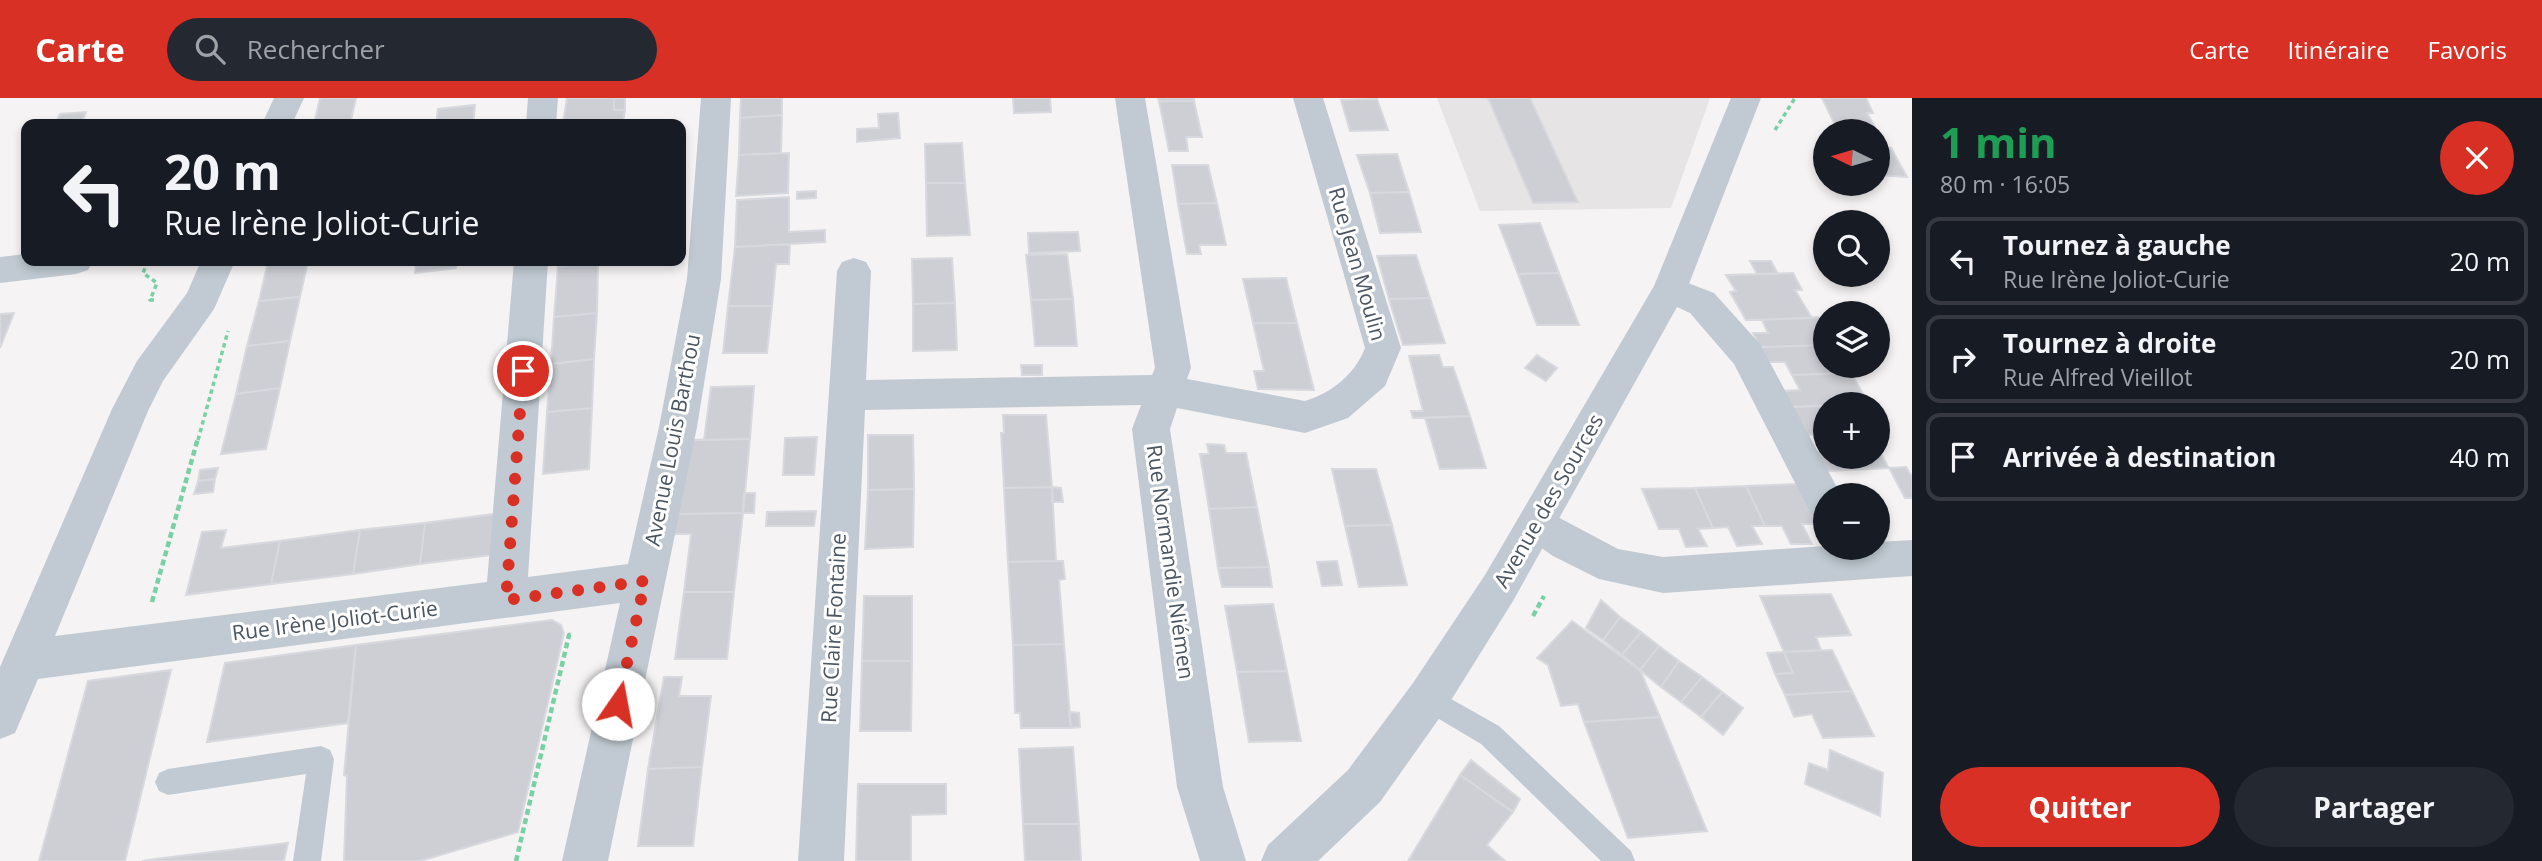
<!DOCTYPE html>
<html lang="fr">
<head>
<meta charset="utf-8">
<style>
  body { margin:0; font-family:"Open Sans",sans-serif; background:#242831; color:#f1f3f6; height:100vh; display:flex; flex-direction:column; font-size:26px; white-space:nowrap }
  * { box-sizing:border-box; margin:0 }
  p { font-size:23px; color:#9ea1a6 }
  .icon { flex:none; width:38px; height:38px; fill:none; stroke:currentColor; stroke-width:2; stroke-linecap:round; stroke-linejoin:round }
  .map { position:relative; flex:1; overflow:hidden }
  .side { display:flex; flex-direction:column; background:#171b24; width:630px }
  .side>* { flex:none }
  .top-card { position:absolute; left:21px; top:21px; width:665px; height:147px; border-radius:14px; box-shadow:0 4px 10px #0003; background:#171b24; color:#f1f3f6; overflow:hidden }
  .needle { width:46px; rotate:275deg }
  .buttons { position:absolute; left:1813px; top:21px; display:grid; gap:14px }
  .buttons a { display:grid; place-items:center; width:77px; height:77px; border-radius:50%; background:#171b24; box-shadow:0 4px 10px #0003; font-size:35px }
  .pin { position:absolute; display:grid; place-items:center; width:60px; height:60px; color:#fff; margin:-30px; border:4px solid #fff; border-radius:50%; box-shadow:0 2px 7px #0007 }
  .me { position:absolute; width:77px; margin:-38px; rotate:12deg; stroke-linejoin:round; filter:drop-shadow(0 0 5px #0008) }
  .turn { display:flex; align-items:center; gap:24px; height:147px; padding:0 28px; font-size:32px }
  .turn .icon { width:91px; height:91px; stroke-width:2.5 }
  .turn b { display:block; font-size:49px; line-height:60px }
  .round { display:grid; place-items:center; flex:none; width:74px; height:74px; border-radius:37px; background:#242831 }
  .overview { display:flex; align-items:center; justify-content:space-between; height:119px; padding:0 28px }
  h1 { font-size:42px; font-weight:700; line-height:52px; color:#1e9e55 }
  .cta { display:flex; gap:14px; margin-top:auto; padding:14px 28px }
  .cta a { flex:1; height:80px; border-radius:42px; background:#d93025; color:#fff; font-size:28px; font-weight:700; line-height:80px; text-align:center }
  .cta a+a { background:#242831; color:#f1f3f6 }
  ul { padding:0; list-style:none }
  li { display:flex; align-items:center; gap:21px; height:88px; margin:0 14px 10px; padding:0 14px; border:4px solid #363941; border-radius:14px }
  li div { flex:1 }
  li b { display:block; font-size:26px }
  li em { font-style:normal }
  header { display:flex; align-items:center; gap:42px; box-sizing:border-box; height:98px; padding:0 35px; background:#d93025; color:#fff }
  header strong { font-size:33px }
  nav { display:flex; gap:38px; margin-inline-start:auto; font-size:24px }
  .search { width:490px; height:63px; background:#242831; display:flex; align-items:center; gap:18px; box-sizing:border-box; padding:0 24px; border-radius:38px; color:#9ea1a6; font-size:26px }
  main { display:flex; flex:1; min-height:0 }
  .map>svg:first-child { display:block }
  .education { fill:#e6e4e5 }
  .building { fill:#cdcfd5; stroke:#d7d9de; stroke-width:2 }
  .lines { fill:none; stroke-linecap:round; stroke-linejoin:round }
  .path-far1 { stroke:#7ad0a6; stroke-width:3.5; stroke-dasharray:4.5 3.5; stroke-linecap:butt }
  .path { stroke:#7ad0a6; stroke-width:4.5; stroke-dasharray:6 3.5; stroke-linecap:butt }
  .service { fill:#c1cad2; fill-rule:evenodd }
  .minor { fill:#c1cad2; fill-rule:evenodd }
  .tertiary { fill:#c1cad2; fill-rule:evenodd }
  .route { stroke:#d93025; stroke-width:12; stroke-dasharray:0 21.6 }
  .labels { text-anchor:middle; stroke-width:6; stroke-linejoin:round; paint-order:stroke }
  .street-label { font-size:21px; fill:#4a5661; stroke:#fff }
</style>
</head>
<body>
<header>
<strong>Carte</strong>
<div class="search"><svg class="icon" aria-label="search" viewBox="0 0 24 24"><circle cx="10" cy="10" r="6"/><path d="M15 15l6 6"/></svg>Rechercher</div>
<nav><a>Carte</a><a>Itinéraire</a><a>Favoris</a></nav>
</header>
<main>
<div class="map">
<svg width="1912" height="763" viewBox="0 0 1912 763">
  <rect width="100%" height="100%" fill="#f5f3f3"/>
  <path class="education" d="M1437,0H1710L1671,110L1480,113Z"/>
  <path class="building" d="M320,0H356L350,26H314Z
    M567,0H614V12H625L623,24L563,26Z
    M614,0H625V12H614Z
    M741,0H782V17L740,20Z
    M1013,0H1050L1051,14L1014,15Z
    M1158,0H1194V3H1159Z
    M1488,0H1530L1578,104L1533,105Z
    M1822,0H1866L1873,15H1867L1877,33H1838Z
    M1377,1L1388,32L1350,33L1341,2Z
    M1159,3H1194L1202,39H1186L1188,53H1169Z
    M475,7L473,26H436L438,11Z
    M86,14L81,26H55L60,16Z
    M898,15L900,40L857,44V31L879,30L878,16Z
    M782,17L781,55L739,57L740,20Z
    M1878,35L1885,49L1891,50L1907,79L1878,77Z
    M962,45L965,85H926L925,46Z
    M789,55L788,95L736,98L739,57Z
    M1397,56L1409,94L1370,95L1357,57Z
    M1172,67H1208L1217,105L1178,106Z
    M926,85H965L970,137L927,138Z
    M816,93V100L797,101V94Z
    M1409,94L1421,134L1380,135L1370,95Z
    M789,99V134L825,132V144L735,149L737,102Z
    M1217,105L1226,147H1199L1201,156H1187L1178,106Z
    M1540,125L1559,175L1518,176L1499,127Z
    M1078,134L1080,153L1029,155L1028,135Z
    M790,146L789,166H776L772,208H728L735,149Z
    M1067,156L1073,201L1031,202L1026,157Z
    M1416,157L1430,200L1389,201L1377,158Z
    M952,160L955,205L913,206L912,161Z
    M268,163H308L300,199L259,203Z
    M416,163H457L456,170L415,175Z
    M598,163L597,215L554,219L558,169Z
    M1750,163H1771L1778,176H1757Z
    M1559,175L1579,227H1537L1518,176Z
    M1793,175L1802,192H1795L1812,220L1746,222L1730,194L1736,193L1726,177Z
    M1286,180L1297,225H1253L1243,181Z
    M300,199L290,243L247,248L259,203Z
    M1430,200L1445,245L1403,247L1389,201Z
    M1073,201L1077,248H1035L1031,202Z
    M955,205L957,252L913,253V206Z
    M728,208H772L767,255H723Z
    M14,215L0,250V216Z
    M597,215L594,261L551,266L554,219Z
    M1818,219L1825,231V247L1760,249L1753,235H1768L1762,222Z
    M1253,225H1297L1314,292L1258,291L1254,273H1264Z
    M290,243L280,290L236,296L247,248Z
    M1825,247V268H1847L1851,275L1792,277L1785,264H1768L1760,249Z
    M1439,257L1443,269H1453L1470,318L1413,320L1411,313H1423L1409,258Z
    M1537,257L1557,270L1546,283L1525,270Z
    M594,261L592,310L547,314L551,266Z
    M1021,267H1042V277H1022Z
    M1851,275L1869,306L1792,309L1784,293L1800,292L1792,277Z
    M754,288L750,341L704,342L711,289Z
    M280,290L266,351L221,356L236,296Z
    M1825,307V336L1808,337L1792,309Z
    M592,310L589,371L543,376L547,314Z
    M1003,317H1046L1052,389L1004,390L1001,335H1004Z
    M1470,318L1486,370L1440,371L1425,320Z
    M868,337H913L914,391L868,392Z
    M817,339L814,377H783L785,340Z
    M750,341L743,415L675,416L689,342Z
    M1207,346L1224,347L1226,355H1246L1257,409L1209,411L1200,356H1209Z
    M1878,351L1889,370L1827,373L1816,354H1825V359H1878Z
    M1906,369L1912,379V400H1905L1889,370Z
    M218,370L215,381L198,383L200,372Z
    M1332,371H1376L1392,427L1345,428Z
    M215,381L213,394L194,396L198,383Z
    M1797,386L1817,426H1802L1812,446H1791L1782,428H1765L1746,388Z
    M1746,388L1765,428H1752L1762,446L1737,448L1728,429L1713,430L1695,390Z
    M1052,389L1061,390L1063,404H1052Z
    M1052,389L1056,463L1008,464L1004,390Z
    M1695,390L1713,430L1698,431L1707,448L1686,449L1679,431H1659L1642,391Z
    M914,391L913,449L865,451L868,392Z
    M744,395H755L754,415H743Z
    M1257,409L1269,469L1218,470L1209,411Z
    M816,413L814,428H766L767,414Z
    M743,415L734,494H684L691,436H672L675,416Z
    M494,416L490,457L420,466L425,425Z
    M425,425L420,466L353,476L360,432Z
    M1392,427L1407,487L1359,489L1345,428Z
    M226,432L221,450L280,443L271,486L186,497L202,434Z
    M360,432L353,476L271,486L280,443Z
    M1056,463H1063L1065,481L1059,482L1064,546L1013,547L1008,464Z
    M1337,463L1342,487L1322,488L1317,464Z
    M1269,469L1272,489H1222L1218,470Z
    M684,494H734L727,561H675Z
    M1831,496L1851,537L1816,539L1821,552L1784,554L1760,498Z
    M864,498H912V563H862Z
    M1601,502L1620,519L1603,542L1586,530Z
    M1273,506L1287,573L1237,574L1225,508Z
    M1620,519L1641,534L1622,557L1603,542Z
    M552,522L561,527L564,535L518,734L420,763H344L347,678L344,677L356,547Z
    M1572,523L1640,572L1660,619L1584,624L1578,606L1561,608L1548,567L1537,560Z
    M1641,534L1659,548L1640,572L1622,557Z
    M1064,546L1071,630H1021L1020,615H1015L1013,547Z
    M356,547L348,625L207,644L225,565Z
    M1659,548L1679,563L1661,589L1640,572Z
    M1832,552L1852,593L1785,597L1775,576L1793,575L1784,554Z
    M1784,554L1793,575L1775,576L1767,555Z
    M862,563H912L911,633H860Z
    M1679,563L1702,579L1681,604L1661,589Z
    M171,572L125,763H39L88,583Z
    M1287,573L1301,643L1249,644L1237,574Z
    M664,579H682L679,598H711L702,669L648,671Z
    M1702,579L1722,594L1701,619L1681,604Z
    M1852,593L1874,638L1823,640L1812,616L1794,619L1785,597Z
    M1722,594L1743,610L1723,637L1701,619Z
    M1069,614L1079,615L1080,629L1071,630Z
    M1660,619L1707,733L1628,740L1584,624Z
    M1073,649L1079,726H1023L1019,651Z
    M1830,652L1883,675L1880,718L1805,686L1809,665L1828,672Z
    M1471,662L1520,701L1513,714L1460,677Z
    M702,669L693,748H638L648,671Z
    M1460,677L1513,714L1487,747L1505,763H1408Z
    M858,686H946V716L911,717V763H856Z
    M1023,726H1079L1081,763H1025Z
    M288,745L284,763H142L155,761Z"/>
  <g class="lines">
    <path class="path-far1" d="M1775,32L1795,0
      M148,163L143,175L157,185L150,202H154
      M198,342L228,233"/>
    <path class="path" d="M152,504L198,340
      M1533,518L1544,498
      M516,763L569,537L574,536"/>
    <path class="service" d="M1428,588L1499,628L1631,753L1635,763H1601L1481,646L1419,609L1415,600L1419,591Z
      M321,648L330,652L334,661L321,763H293L306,676L168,697L159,693L155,684L159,675L168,671Z"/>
    <path class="minor" d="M274,0H304L292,26H262Z
      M528,0H558L556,26H526Z
      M701,0H731L721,181L697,329L608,763H562L620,505L38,581L15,635L0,641V569L112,311L137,263L187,195L201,163H235L214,211L163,283L148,313L55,538L487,484L514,163H548L528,479L628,466L659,329L687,181Z
      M1115,0H1145L1191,270L1187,281L1305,303C1332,295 1355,276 1365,250L1293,0H1323L1401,250L1385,288L1348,320L1305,335L1177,310L1170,331L1223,689L1246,763H1200L1177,689L1132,331L1141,307L865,312L844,763H798L837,173L842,164L854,160L866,164L871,173L866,282L1152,277L1155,270Z
      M26,156V163H93L88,172L76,176L0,185V159Z
      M1670,178L1714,195L1760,246L1841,397H1825V421L1811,416L1734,266L1690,215L1658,200L1653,191L1658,182Z
      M1537,408L1618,451L1663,459L1825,448L1878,450V444L1912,442V478L1663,495L1599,481L1553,458L1523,437L1517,425L1523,413Z"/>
    <path class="tertiary" d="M1731,0H1761L1687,191L1513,503L1443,615L1380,704L1318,763H1261L1268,747L1348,672L1413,585L1485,477L1654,188Z"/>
  </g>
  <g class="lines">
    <path class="route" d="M523,273L506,502L645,483L618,606"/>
  </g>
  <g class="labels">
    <g class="street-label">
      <text transform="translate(1357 166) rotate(74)" y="7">Rue Jean Moulin</text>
      <text transform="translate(673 342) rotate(-79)" y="7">Avenue Louis Barthou</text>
      <text transform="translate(1549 403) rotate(-60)" y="7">Avenue des Sources</text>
      <text transform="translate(1170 464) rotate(82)" y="7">Rue Normandie Niémen</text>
      <text transform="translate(335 523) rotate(-7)" y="7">Rue Irène Joliot-Curie</text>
      <text transform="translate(834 530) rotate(-87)" y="7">Rue Claire Fontaine</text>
    </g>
  </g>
</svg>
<div class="buttons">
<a><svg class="needle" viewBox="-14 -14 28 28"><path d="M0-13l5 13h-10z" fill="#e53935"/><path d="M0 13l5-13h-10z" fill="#9ea1a6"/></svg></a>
<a><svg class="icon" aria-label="search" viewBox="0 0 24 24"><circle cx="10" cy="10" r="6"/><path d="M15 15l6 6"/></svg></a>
<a><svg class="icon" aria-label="layers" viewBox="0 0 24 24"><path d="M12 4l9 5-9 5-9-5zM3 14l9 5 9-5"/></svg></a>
<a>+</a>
<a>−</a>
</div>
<div class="pin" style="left:523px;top:273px;background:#d93025"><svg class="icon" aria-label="arrive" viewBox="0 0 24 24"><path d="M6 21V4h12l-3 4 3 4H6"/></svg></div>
<svg class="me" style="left:618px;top:606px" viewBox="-20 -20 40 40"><circle r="19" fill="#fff"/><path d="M0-13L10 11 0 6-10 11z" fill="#d93025"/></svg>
<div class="top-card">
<div class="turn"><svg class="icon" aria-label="left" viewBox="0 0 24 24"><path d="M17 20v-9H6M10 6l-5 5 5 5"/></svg><div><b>20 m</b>Rue Irène Joliot-Curie</div></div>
</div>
</div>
<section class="side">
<div class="overview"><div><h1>1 min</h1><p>80 m · 16:05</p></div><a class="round" style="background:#d93025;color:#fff"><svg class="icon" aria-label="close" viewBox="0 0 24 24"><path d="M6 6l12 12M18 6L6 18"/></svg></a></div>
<ul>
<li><svg class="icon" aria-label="left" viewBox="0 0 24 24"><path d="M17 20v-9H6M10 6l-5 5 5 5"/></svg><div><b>Tournez à gauche</b><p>Rue Irène Joliot-Curie</p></div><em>20 m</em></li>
<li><svg class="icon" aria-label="right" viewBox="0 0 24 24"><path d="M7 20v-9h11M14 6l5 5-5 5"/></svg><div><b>Tournez à droite</b><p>Rue Alfred Vieillot</p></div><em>20 m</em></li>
<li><svg class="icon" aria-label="arrive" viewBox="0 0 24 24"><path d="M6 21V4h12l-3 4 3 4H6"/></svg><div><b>Arrivée à destination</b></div><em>40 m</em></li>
</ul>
<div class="cta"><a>Quitter</a><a>Partager</a></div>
</section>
</main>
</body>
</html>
